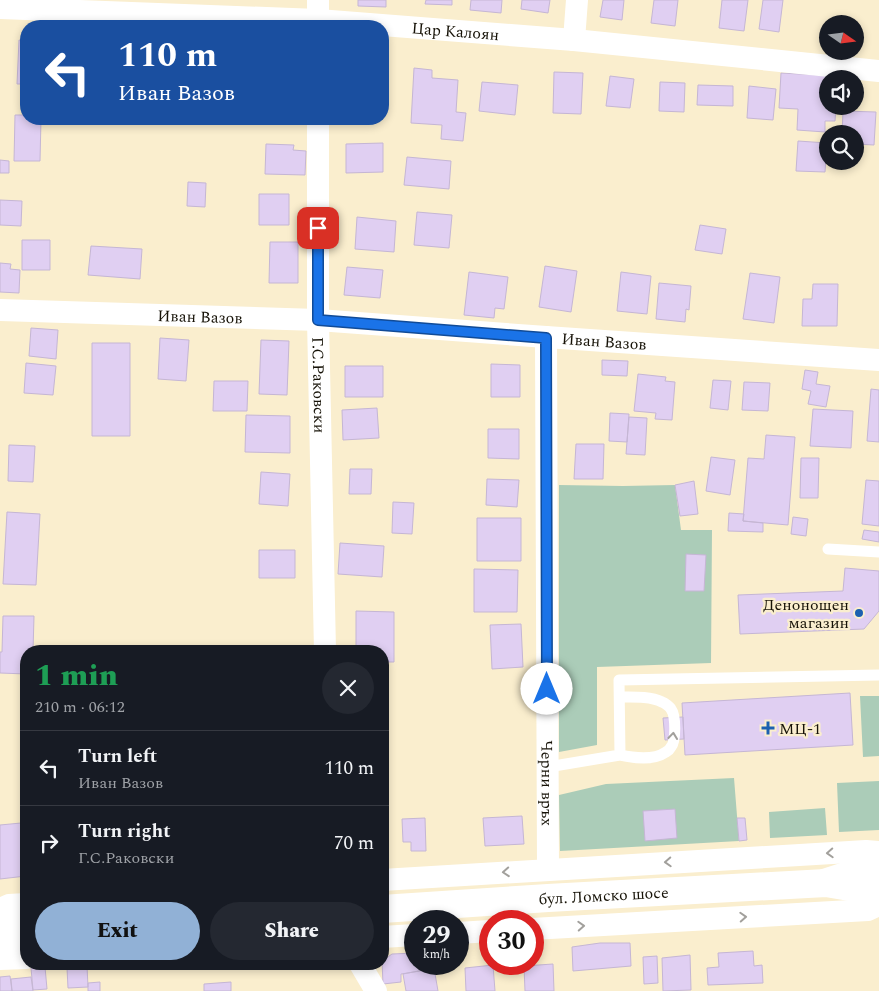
<!DOCTYPE html>
<html lang="en">
<head>
<meta charset="utf-8">
<style>
  body { margin:0; font-family:Spectral,serif; background:#242831; color:#f1f3f6; height:100vh; display:flex; flex-direction:column; font-size:19px; white-space:nowrap }
  * { box-sizing:border-box; margin:0 }
  p { font-size:16px; color:#9ea1a6 }
  .icon { flex:none; width:28px; height:28px; fill:none; stroke:currentColor; stroke-width:2; stroke-linecap:round; stroke-linejoin:round }
  .map { position:relative; flex:1; overflow:hidden }
  .side { position:absolute; left:20px; top:645px; width:369px; height:325px; display:flex; flex-direction:column; background:#171b24; border-radius:20px; box-shadow:0 2px 8px #0003 }
  .side>* { flex:none }
  .top-card { position:absolute; left:20px; top:20px; width:369px; height:105px; border-radius:20px; box-shadow:0 2px 8px #0003; background:#1a4fa0; color:#fff; overflow:hidden }
  .needle { width:32px; rotate:104deg }
  .controls { position:absolute; left:819px; top:15px; display:grid; gap:10px }
  .controls a { display:grid; place-items:center; width:45px; height:45px; border-radius:50%; background:#171b24; box-shadow:0 2px 8px #0003; font-size:25px }
  .speed { position:absolute; left:404px; top:910px; display:flex; gap:10px; font-size:25px; font-weight:700; text-align:center }
  .speed>* { display:grid; place-content:center; width:65px; height:65px; border-radius:50%; background:#171b24; box-shadow:0 2px 8px #0003; line-height:1 }
  .speed small { font-size:12px; font-weight:400 }
  .speed .limit { border:8px solid #d22; background:#fff; color:#111 }
  .pin { position:absolute; display:grid; place-items:center; width:42px; height:42px; color:#fff; margin:-21px; border-radius:10px; box-shadow:0 2px 8px #0006 }
  .me { position:absolute; width:55px; margin:-28px; rotate:0deg; stroke-linejoin:round; filter:drop-shadow(0 0 4px #0008) }
  .turn { display:flex; align-items:center; gap:18px; height:105px; padding:0 15px; font-size:22px }
  .turn .icon { width:65px; height:65px; stroke-width:2.5 }
  .turn b { display:block; font-size:35px; line-height:42px }
  .round { display:grid; place-items:center; flex:none; width:52px; height:52px; border-radius:26px; background:#242831 }
  .head { display:flex; align-items:center; justify-content:space-between; height:85px; padding:0 15px }
  h1 { font-size:30px; font-weight:800; line-height:38px; color:#1e9e55 }
  .cta { display:flex; gap:10px; margin-top:auto; padding:10px 15px }
  .cta a { flex:1; height:58px; border-radius:30px; background:#91b1d6; color:#111; font-size:20px; font-weight:800; line-height:58px; text-align:center }
  .cta a+a { background:#242831; color:#f1f3f6 }
  ul { padding:0; list-style:none }
  li { display:flex; align-items:center; gap:15px; height:75px; padding:0 15px; border-top:1px solid #363941 }
  li div { flex:1 }
  li b { display:block; font-size:19px }
  li em { font-style:normal }
  .map>svg:first-child { display:block }
  .green { fill:#abccb8 }
  .building { fill:#e0cff2; stroke:#c5b6d4 }
  .lines { fill:none; stroke-linecap:round; stroke-linejoin:round }
  .service { stroke:#fff; stroke-width:11 }
  .minor { stroke:#fff; stroke-width:22 }
  .secondary { stroke:#fff; stroke-width:28 }
  .oneway { stroke:#a2a09c }
  .route-casing { stroke:#114b97; stroke-width:12 }
  .route { stroke:#1a73e8; stroke-width:9 }
  .poi-dot { fill:#1c60b0; stroke:#faeece; stroke-width:2 }
  .labels { text-anchor:middle; stroke-width:4.5; stroke-linejoin:round; paint-order:stroke }
  .street-label { font-size:16px; fill:#161207; stroke:#faeece }
  .poi-label { font-size:16px; fill:#161207; stroke:#faeece; text-anchor:end }
</style>
</head>
<body>
<div class="map">
<svg width="879" height="991" viewBox="0 0 879 991">
  <rect width="100%" height="100%" fill="#faeece"/>
  <path class="green" d="M559,485L623,486L675,485L681,530H712L711,663L597,667V745L559,752Z
    M860,696H879V756L863,757Z
    M734,778L739,841L560,851L559,795L606,784Z
    M879,781V830L839,832L837,783Z
    M825,808L827,835L770,838L769,812Z"/>
  <path class="building" d="M358,0H386V7L358,6Z
    M426,0H452V5L425,4Z
    M471,0H502L501,13L470,10Z
    M522,0H550L548,13L521,9Z
    M603,0H624L622,20L600,17Z
    M654,0H678L675,26L651,23Z
    M722,0H748L744,31L719,28Z
    M763,0H783L779,32L759,29Z
    M19,40L26,41V84H17Z
    M414,68L432,70V78L458,80L456,112L466,113L463,141L441,139L442,125L411,123Z
    M554,72L583,73L581,114L553,113Z
    M781,73L838,76V79H828V106H836L835,121H825V132L797,130L798,109L779,108Z
    M610,76L634,79L630,108L606,106Z
    M382,77H387V97L382,96Z
    M482,82L518,85L515,115L479,111Z
    M660,82L685,83L684,112L659,111Z
    M698,85L733,86V106L697,105Z
    M749,86L776,89L773,120L747,118Z
    M843,111L876,112L874,145L855,144V134H842Z
    M15,115H26V119H41L40,161H14Z
    M798,141L827,143L825,172L796,171Z
    M383,143V172L346,173V144Z
    M266,144L294,145L293,150L306,151L305,175L265,174Z
    M407,157L451,161L449,189L404,185Z
    M0,160L9,161V173H0Z
    M188,182L206,183L205,207L187,206Z
    M259,194H289V225H259Z
    M0,200L22,201L21,226L0,225Z
    M417,212L452,215L449,248L414,245Z
    M357,217L396,221L394,252L355,249Z
    M700,225L726,229L722,254L695,250Z
    M22,240H50V270H22Z
    M270,242H298V283H269Z
    M91,246L142,249L140,279L88,275Z
    M0,263L11,264L10,269L20,270L19,293L0,292Z
    M545,266L577,271L571,312L539,307Z
    M347,267L383,270L380,298L344,295Z
    M469,272L508,277L504,309L495,308L494,318L464,315Z
    M621,272L651,276L647,314L617,311Z
    M750,273L780,277L774,323L743,319Z
    M659,283L691,286L689,310L686,309L685,322L656,319Z
    M813,284H838L837,326H802L803,299H812Z
    M31,328L58,330L56,359L29,356Z
    M160,338L189,340L186,381L158,379Z
    M261,340L289,341L287,395L259,394Z
    M92,343H130V436H92Z
    M602,360L628,361L627,376L602,375Z
    M26,363L56,366L53,395L24,393Z
    M491,364L520,365V397H491Z
    M345,366H383V397H345Z
    M805,370L818,372L816,384L830,386L826,407L808,404L811,391L802,389Z
    M638,374L666,377L665,381L675,382L672,420L655,419L656,413L634,411Z
    M713,380L731,381L728,410L710,408Z
    M214,381H248L247,411H213Z
    M744,382L770,383L768,411L742,410Z
    M871,389L879,390V442L867,441Z
    M377,408L379,438L343,440L342,410Z
    M813,409L853,411L851,448L810,446Z
    M610,413L629,414L627,442L609,441Z
    M246,415L290,416V453L245,452Z
    M629,417L647,418L645,455L626,454Z
    M488,429H519V459L488,458Z
    M766,435L795,437L788,525L743,521L748,458L764,459Z
    M576,444H604L603,479H574Z
    M9,445L35,446L33,482L8,481Z
    M711,457L735,460L730,495L706,491Z
    M801,458H819L818,498H800Z
    M350,469H372L371,494H349Z
    M261,472L290,474L288,506L259,504Z
    M487,479L519,480L517,507L486,505Z
    M866,480L879,481V526L862,524Z
    M694,481L698,514L680,516L675,485Z
    M393,502L414,503L412,534L392,533Z
    M7,512L40,514L36,585L3,584Z
    M729,513L744,514L743,521L763,523V532L728,531Z
    M793,517L808,519L806,536L791,534Z
    M477,518H521V561H477Z
    M864,530L879,532V542L862,539Z
    M340,543L384,546L382,577L338,574Z
    M259,550H295V578H259Z
    M686,554L706,555L704,591H685Z
    M845,568L879,571V611L864,629L740,634L738,595L843,591Z
    M474,569L518,570L517,612H474Z
    M356,611L394,612V662H382V651H356Z
    M3,616H34L33,651H26V674L0,673V652H2Z
    M521,624L523,667L492,669L490,625Z
    M850,693L853,745L685,755L682,703Z
    M683,717L684,739L665,740L663,718Z
    M675,809L677,838L645,841L643,811Z
    M522,816L524,844L485,846L483,818Z
    M425,818L426,851H411V842H403L402,819Z
    M737,818H745L747,840L739,841Z
    M21,823L26,876L0,879V825Z
    M600,943H630L631,966L573,971L572,947Z
    M753,951L754,966L762,965L763,983L708,985L707,968L719,967L718,953Z
    M415,953V964H425L426,970L401,974V982L383,984L382,961L392,954Z
    M690,955L691,990L663,991L662,958Z
    M657,956L658,983L644,984L643,957Z
    M553,964L554,991H525L524,966Z
    M493,965L495,991H466L465,968Z
    M87,966L88,987L68,988L67,968Z
    M45,967L47,989L33,990L31,968Z
    M434,968L438,991H406L403,974Z
    M10,976L12,991H0V977Z
    M31,977L33,991H12L11,979Z
    M100,982V991H88V983Z
    M231,982V991H204V984Z"/>
  <g class="lines">
    <path class="service" d="M828,549L879,552
      M620,755C634,758 653,761 666,752C668,751 670,749 671,747C676,741 676,716 671,709C670,707 665,703 662,702C650,696 633,697 620,697
      M548,767L620,755L619,680L879,675"/>
    <g class="minor">
      <path d="M318,0V26"/>
      <path id="s1" d="M0,8L318,20L574,40L879,71"/>
      <path d="M574,40L577,0"/>
      <path id="s2" d="M318,119V320L325,651"/>
      <path id="s3" d="M0,310L318,320L546,337L879,360"/>
      <path id="s4" d="M546,337L548,870"/>
      <path d="M382,880L866,851L879,852"/>
      <path d="M0,909L9,905L26,904"/>
      <path d="M532,929L868,910L879,905"/>
      <path d="M458,933L490,931"/>
      <path d="M382,937L415,935"/>
      <path d="M0,959L26,958"/>
      <path d="M360,964L376,991"/>
    </g>
    <g class="secondary">
      <path d="M827,882L879,865"/>
      <path id="s5" d="M382,909L548,898L826,883L879,892"/>
      <path d="M0,920L26,928"/>
      <path d="M0,946L3,944L26,939"/>
    </g>
  </g>
  <defs><path id="oneway-chevron" d="M-2-3.5L2.5 0L-2 3.5" fill="none" stroke-width="1.6" stroke-linecap="round" stroke-linejoin="round" transform="scale(1.25)"/></defs>
  <g class="oneway">
    <use href="#oneway-chevron" transform="translate(673 736) rotate(-84)"/>
    <use href="#oneway-chevron" transform="translate(830 853) rotate(177)"/>
    <use href="#oneway-chevron" transform="translate(668 862) rotate(177)"/>
    <use href="#oneway-chevron" transform="translate(506 872) rotate(176)"/>
    <use href="#oneway-chevron" transform="translate(743 917) rotate(-3)"/>
    <use href="#oneway-chevron" transform="translate(581 926) rotate(-3)"/>
  </g>
  <g class="lines">
    <defs>
      <path id="route" d="M318,228V320L546,338L547,689"/>
    </defs>
    <use href="#route" class="route-casing"/>
    <use href="#route" class="route"/>
  </g>
  <g class="poi-dot">
    <circle cx="859" cy="613" r="5"/>
    <path d="M765.5 720.5h5v5h5v5h-5v5h-5v-5h-5v-5h5z"/>
  </g>
  <g class="labels">
    <g class="street-label">
      <text dy="6" stroke="none"><textPath href="#s1" startOffset="456">Цар Калоян</textPath></text>
      <text dy="6" stroke="none"><textPath href="#s3" startOffset="200">Иван Вазов</textPath></text>
      <text dy="6" stroke="none"><textPath href="#s3" startOffset="605">Иван Вазов</textPath></text>
      <text dy="6" stroke="none"><textPath href="#s2" startOffset="266">Г.С.Раковски</textPath></text>
      <text dy="6" stroke="none"><textPath href="#s4" startOffset="446">Черни връх</textPath></text>
      <text dy="6" stroke="none"><textPath href="#s5" startOffset="222">бул. Ломско шосе</textPath></text>
    </g>
    <g class="poi-label">
      <text x="849" y="610">Денонощен<tspan x="849" dy="18">магазин</tspan></text>
      <text x="779" y="734" text-anchor="start">МЦ-1</text>
    </g>
  </g>
</svg>
<div class="controls">
<a><svg class="needle" viewBox="-14 -14 28 28"><path d="M0-13l5 13h-10z" fill="#e53935"/><path d="M0 13l5-13h-10z" fill="#9ea1a6"/></svg></a>
<a><svg class="icon" aria-label="sound" viewBox="0 0 24 24"><path d="M4 9h4l5-4v14l-5-4H4zM17 9q2 3 0 6"/></svg></a>
<a><svg class="icon" aria-label="search" viewBox="0 0 24 24"><circle cx="10" cy="10" r="6"/><path d="M15 15l6 6"/></svg></a>
</div>
<div class="speed"><div>29<small>km/h</small></div><div class="limit">30</div></div>
<div class="pin" style="left:318px;top:228px;background:#d93025"><svg class="icon" aria-label="arrive" viewBox="0 0 24 24"><path d="M6 21V4h12l-3 4 3 4H6"/></svg></div>
<svg class="me" style="left:547px;top:689px" viewBox="-20 -20 40 40"><circle r="19" fill="#fff"/><path d="M0-13L10 11 0 6-10 11z" fill="#1a73e8"/></svg>
<div class="top-card">
<div class="turn"><svg class="icon" aria-label="left" viewBox="0 0 24 24"><path d="M17 20v-9H6M10 6l-5 5 5 5"/></svg><div><b>110 m</b>Иван Вазов</div></div>
</div>
<section class="side">
<div class="head"><div><h1>1 min</h1><p>210 m · 06:12</p></div><a class="round"><svg class="icon" aria-label="close" viewBox="0 0 24 24"><path d="M6 6l12 12M18 6L6 18"/></svg></a></div>
<ul>
<li><svg class="icon" aria-label="left" viewBox="0 0 24 24"><path d="M17 20v-9H6M10 6l-5 5 5 5"/></svg><div><b>Turn left</b><p>Иван Вазов</p></div><em>110 m</em></li>
<li><svg class="icon" aria-label="right" viewBox="0 0 24 24"><path d="M7 20v-9h11M14 6l5 5-5 5"/></svg><div><b>Turn right</b><p>Г.С.Раковски</p></div><em>70 m</em></li>
</ul>
<div class="cta"><a>Exit</a><a>Share</a></div>
</section>
</div>
</body>
</html>
